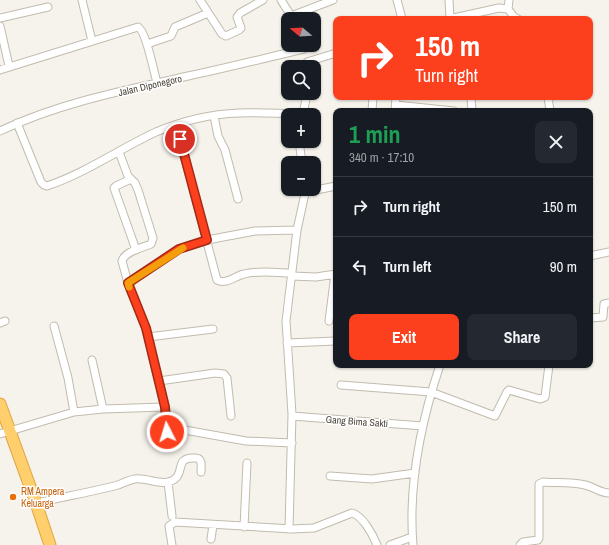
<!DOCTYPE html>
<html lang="en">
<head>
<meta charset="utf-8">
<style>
  body { margin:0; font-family:"Archivo Narrow",sans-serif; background:#242831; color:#f1f3f6; height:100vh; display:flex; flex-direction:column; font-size:15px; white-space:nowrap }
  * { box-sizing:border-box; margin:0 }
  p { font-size:13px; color:#9ea1a6 }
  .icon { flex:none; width:22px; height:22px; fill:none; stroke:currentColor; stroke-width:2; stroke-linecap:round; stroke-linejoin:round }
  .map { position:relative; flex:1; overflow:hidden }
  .side { position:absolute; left:333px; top:108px; width:260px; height:260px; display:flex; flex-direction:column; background:#171b24; border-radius:8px; box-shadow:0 1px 3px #0004 }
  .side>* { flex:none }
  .banner { position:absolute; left:333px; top:16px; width:260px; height:84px; border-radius:8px; box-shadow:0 1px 3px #0004; background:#fc3f1d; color:#fff; overflow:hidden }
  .needle { width:26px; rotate:288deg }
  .buttons { position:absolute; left:281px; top:12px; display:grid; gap:8px }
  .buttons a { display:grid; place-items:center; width:40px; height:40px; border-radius:8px; background:#171b24; box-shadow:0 1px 3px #0004; font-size:20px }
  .pin { position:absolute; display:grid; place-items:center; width:34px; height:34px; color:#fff; margin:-17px; border:2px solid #fff; border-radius:50%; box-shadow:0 1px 4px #0007 }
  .me { position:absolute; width:44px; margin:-22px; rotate:355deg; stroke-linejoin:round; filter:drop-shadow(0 0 3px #0008) }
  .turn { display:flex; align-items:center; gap:14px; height:84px; padding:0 16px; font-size:18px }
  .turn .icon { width:52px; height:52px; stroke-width:2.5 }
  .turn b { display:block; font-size:28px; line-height:34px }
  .round { display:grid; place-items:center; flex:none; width:42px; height:42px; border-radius:8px; background:#242831 }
  .summary { display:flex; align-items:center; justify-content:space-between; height:68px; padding:0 16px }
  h1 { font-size:24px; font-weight:700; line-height:30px; color:#1e9e55 }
  .action { display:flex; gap:8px; margin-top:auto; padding:8px 16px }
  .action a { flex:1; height:46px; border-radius:8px; background:#fc3f1d; color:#fff; font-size:16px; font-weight:700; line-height:46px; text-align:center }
  .action a+a { background:#242831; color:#f1f3f6 }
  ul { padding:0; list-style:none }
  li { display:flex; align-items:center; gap:12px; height:60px; padding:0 16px; border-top:1px solid #363941 }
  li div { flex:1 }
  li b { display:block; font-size:15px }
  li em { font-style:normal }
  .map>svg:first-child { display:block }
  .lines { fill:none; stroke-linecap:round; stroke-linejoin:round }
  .minor-casing { stroke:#c2bbae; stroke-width:9 }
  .highway-casing { stroke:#e0a43c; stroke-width:13 }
  .minor { stroke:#fff; stroke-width:7 }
  .highway { stroke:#ffcf6e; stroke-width:11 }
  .route-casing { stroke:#a42913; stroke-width:10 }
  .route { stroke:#fc3f1d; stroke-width:7 }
  .slow { stroke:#f59e0b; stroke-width:7 }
  .food-dot { fill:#e8710a; stroke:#fff; stroke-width:1.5 }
  .labels { text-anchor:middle; stroke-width:3; stroke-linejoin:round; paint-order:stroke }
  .street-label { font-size:10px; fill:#4b4439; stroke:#fff }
  .food-label { font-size:10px; fill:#c56008; stroke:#fff; text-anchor:start }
</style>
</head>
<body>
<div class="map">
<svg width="609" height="545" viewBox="0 0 609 545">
  <rect width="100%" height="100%" fill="#f6f3ec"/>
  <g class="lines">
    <defs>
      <path id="minor" d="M82,0L92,41
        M200,0L222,34L226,36L239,30L241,28L237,17L240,13L263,0
        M281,0L293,19
        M397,0L402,19
        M449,0L450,19
        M509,0L508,9L514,17L518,19
        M291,16L333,0
        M0,18L48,7
        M449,19L499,8L508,9
        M0,26L9,66
        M147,44L171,36L175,27L208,13
        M307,62L336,53
        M0,70L138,27C146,31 154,72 157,83
        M471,97L472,111
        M548,97L550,111
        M396,105L454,111
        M372,111L373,97
        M395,111L396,97
        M303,115L307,93
        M214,116L218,136L225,150L238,199
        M17,123L41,182L44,185L47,186C86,173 119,149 156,132C182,121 211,114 239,113C260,112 282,114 303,114
        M176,125L217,280C226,285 235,276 244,274C260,270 277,273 292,273
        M0,131C59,103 125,90 188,76C227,68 265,58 304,49
        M299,141L302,163
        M119,152L128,176L135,183L138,190L153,238L151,244C142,248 125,251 122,261L128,283L146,329L165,407L168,427L165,447
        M131,179L116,186L114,188L136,250
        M306,192L336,186
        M590,256L609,252
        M292,276L316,277L336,274
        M128,283L179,249L207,240L255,231L297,230
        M590,318L603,317L604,304L609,303
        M329,321L335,274
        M0,323L5,321
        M54,326L68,378L74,412
        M148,337L213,329
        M287,343L336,341
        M92,360L103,409
        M159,381L215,373L224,374L227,378L231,416
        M341,385L431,392L495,416L507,392L509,390L540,399L545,397L549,365
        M292,416L423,426
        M168,427L246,441L292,443
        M0,434L74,412L103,409L165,407
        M330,476L372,479L415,473
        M168,482L172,516
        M36,503C63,497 91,492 118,485C123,483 129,480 135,479C146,477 157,485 169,482C188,476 172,457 195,458C203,458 201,466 201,472
        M244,527L247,463
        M289,529L292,414L286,321L297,230L306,189
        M211,539L213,525
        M172,545L169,526L175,522L292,529L314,528L352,513C363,516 373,535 377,545
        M390,545L412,537
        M413,545C408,484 421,422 440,365
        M520,545L523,542L538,540L539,538V484L543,482C557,483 572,482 585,485C594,487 600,493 609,493"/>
      <path id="highway" d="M0,404L36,503L50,545"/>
    </defs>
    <use href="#minor" class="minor-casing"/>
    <use href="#highway" class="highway-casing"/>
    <use href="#minor" class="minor"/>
    <use href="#highway" class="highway"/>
  </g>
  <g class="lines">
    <defs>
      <path id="route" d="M167,432L165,407L146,328L128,283L179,249L207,240L180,139"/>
    </defs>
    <use href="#route" class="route-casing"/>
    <use href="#route" class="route"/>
    <path class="slow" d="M129,287L128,283L183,248"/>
  </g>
  <circle class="food-dot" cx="13" cy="497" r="4"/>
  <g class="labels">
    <g class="street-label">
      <text transform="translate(150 85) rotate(-13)" y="4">Jalan Diponegoro</text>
      <text transform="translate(357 421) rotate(4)" y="4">Gang Bima Sakti</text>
    </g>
    <g class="food-label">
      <text x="21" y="495">RM Ampera<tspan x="21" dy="12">Keluarga</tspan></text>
    </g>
  </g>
</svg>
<div class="buttons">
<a><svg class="needle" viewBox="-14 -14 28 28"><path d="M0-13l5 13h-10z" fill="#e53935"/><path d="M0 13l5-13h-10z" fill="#9ea1a6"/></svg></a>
<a><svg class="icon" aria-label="search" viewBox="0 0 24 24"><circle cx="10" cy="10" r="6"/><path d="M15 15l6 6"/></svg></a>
<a>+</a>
<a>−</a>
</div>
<div class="pin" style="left:180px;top:139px;background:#d93025"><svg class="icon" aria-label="arrive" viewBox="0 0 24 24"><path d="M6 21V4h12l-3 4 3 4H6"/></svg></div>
<svg class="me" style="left:167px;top:432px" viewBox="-20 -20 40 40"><circle r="17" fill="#fc3f1d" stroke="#fff" stroke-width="3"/><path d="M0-11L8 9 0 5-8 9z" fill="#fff"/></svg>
<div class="banner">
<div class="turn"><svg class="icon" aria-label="right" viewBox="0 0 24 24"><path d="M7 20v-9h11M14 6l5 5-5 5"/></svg><div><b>150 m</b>Turn right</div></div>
</div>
<section class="side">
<div class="summary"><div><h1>1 min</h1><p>340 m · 17:10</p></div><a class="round"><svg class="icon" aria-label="close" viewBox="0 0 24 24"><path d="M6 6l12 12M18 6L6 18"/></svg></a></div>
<ul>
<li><svg class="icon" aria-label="right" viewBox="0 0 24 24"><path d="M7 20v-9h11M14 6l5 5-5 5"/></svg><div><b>Turn right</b></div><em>150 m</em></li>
<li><svg class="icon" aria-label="left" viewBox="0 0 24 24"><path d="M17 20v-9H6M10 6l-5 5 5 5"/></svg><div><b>Turn left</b></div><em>90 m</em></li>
</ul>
<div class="action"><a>Exit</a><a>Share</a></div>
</section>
</div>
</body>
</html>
